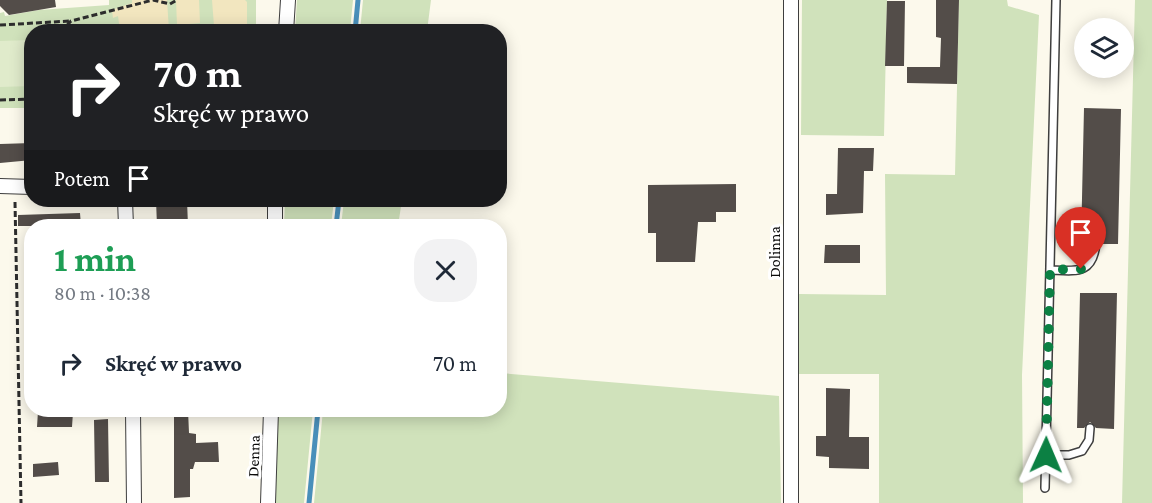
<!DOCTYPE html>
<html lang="pl">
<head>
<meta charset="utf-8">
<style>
  body { margin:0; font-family:"Crimson Pro",serif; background:#f2f2f3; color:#1f2937; height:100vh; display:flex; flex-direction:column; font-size:22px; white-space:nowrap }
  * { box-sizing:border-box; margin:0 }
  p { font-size:20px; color:#747a83 }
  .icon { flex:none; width:33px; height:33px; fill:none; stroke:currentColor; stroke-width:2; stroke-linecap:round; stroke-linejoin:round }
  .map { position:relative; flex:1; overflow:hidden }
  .side { position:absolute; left:24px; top:219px; width:483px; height:198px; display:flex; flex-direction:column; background:#fff; border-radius:24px; box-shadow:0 3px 15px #0003 }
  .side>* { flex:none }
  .hud { position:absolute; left:24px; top:24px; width:483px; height:183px; border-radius:24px; box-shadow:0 3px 15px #0003; background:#202124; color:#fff; overflow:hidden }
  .controls { position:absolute; left:1074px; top:18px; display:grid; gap:12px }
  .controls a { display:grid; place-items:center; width:60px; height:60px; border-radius:50%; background:#fff; box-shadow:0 3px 15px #0003; font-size:30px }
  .pin { position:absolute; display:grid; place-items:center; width:51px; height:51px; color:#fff; margin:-62px -26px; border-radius:50% 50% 50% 0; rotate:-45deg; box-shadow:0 0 6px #0007 }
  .pin .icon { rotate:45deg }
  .me { position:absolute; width:66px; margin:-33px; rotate:1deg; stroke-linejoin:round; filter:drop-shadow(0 0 4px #0008) }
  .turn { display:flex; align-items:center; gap:21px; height:126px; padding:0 30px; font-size:27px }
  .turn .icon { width:78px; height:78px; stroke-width:2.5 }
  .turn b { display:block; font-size:42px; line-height:51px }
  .then { display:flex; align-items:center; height:57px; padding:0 30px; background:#0003; gap:12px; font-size:22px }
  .round { display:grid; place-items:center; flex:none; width:63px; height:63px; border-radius:24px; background:#f2f2f3 }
  .headline { display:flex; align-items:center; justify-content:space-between; height:102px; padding:0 30px }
  h1 { font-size:36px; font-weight:700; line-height:45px; color:#1e9e55 }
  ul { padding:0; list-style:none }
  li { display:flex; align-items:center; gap:18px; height:84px; padding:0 30px }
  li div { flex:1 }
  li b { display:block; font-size:22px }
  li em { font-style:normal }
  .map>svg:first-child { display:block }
  .green { fill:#d0e2bb }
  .sand { fill:#f2e6bf }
  .pitch { fill:#e0ebcb }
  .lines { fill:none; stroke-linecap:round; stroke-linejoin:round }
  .stream { stroke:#498fba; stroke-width:5 }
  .building { fill:#534d49 }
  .service-casing { stroke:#3e3e3e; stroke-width:10 }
  .minor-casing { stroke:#3e3e3e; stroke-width:16 }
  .path { stroke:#2d2d2d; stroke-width:3; stroke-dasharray:6 3; stroke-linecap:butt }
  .service { stroke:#fff; stroke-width:7 }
  .minor { stroke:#fff; stroke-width:14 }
  .route { stroke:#0b8043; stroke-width:10; stroke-dasharray:0 18 }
  .labels { text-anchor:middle; stroke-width:6; stroke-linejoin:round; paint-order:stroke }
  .street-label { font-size:16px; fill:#0b0b0b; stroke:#fff }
</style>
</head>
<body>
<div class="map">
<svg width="1152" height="503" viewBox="0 0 1152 503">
  <rect width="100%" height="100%" fill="#fcf9ec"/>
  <path class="green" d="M109,0H256V31L32,32L31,108H0V13L4,12L5,16L39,10L109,5Z
    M297,0H353L350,31H295Z
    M363,0H431L427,31H360Z
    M802,0H887L884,136L801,135Z
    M959,0H1007L1008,6L1039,15L1022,375L1023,503H879V374H799V294L886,295L885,174L955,175Z
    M1135,0H1152V503H1122Z
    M285,200H334L331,226H284Z
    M344,200H402L398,226H341Z
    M500,373L779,396L781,503H314L323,410H500Z
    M278,410H313L304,503H274Z"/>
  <path class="sand" d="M132,0H167L169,30L120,31L118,16L113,18L112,10L132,3Z
    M176,0H199L200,23L177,25Z
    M212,0H245L247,2V24L214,26Z"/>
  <path class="pitch" d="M31,40V86L0,87V41Z"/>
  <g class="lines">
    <path class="stream" d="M355,32L358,0
      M336,226L339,200
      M309,503L318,410"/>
  </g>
  <path class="building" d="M0,0H55L56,7L9,15L0,6Z
    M936,0H959L957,84L907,83V67H940L941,38L936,37Z
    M887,1H905L904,66H885Z
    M1084,108L1121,109L1118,244H1102L1096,237L1090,243H1081Z
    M32,143V160L0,163V144Z
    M838,148H874L873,171H864L863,213L826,215V194H837Z
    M736,184V212H716V222H698L695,262H656V233H648V185Z
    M156,200H187L188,226H157Z
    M80,213L81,226H18V215Z
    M825,245H860V263H824Z
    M1080,293H1117L1114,429L1096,428L1090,422L1084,428H1077Z
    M826,388L850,389L849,437H869V469L829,468V457L816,456V436H826Z
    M174,410H188L189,433L196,434V443L218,442L219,462H195L193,469H190V497L174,498Z
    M38,411L73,412L72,427H37Z
    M108,419L109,482H95L94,420Z
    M58,462L59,475L33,477V464Z"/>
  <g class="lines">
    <defs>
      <path id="service" d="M1050,270C1076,271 1093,275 1096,243
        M1046,455H1069L1082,451L1089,440L1090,428
        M1045,488L1056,0"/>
      <path id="minor" d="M791,0V503
        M286,32L288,0
        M0,186L32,187
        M125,200L126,226
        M275,226V200
        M133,410L134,503
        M268,503L271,410"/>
    </defs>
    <use href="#service" class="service-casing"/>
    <use href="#minor" class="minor-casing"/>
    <path class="path" d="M0,25L70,21
      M61,32L71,21L153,0L170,4L177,0
      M0,100L32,99
      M15,202L21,503"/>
    <use href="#service" class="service"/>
    <use href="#minor" class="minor"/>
  </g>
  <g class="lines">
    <path class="route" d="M1046,455L1050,270L1081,269"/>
  </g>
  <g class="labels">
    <g class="street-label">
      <text transform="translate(774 252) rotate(-90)" y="6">Dolinna</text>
      <text transform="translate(253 456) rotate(-88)" y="6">Denna</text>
    </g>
  </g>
</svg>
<div class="controls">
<a><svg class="icon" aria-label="layers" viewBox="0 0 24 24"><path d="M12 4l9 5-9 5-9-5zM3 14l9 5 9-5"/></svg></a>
</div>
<div class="pin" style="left:1081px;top:269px;background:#d93025"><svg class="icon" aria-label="arrive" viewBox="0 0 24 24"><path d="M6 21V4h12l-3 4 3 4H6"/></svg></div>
<svg class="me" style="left:1046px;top:455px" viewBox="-20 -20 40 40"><path d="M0-17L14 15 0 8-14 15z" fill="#0b8043" stroke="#fff" stroke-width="4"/></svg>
<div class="hud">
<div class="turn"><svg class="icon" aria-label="right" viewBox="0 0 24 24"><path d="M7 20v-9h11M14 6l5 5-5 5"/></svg><div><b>70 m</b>Skręć w prawo</div></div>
<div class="then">Potem<svg class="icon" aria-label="arrive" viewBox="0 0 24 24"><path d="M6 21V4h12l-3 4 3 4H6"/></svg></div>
</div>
<section class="side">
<div class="headline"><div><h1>1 min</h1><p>80 m · 10:38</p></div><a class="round"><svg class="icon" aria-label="close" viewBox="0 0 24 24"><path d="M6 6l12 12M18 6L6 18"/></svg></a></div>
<ul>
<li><svg class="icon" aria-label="right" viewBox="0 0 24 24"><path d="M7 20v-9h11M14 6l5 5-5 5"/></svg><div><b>Skręć w prawo</b></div><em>70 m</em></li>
</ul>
</section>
</div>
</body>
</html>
